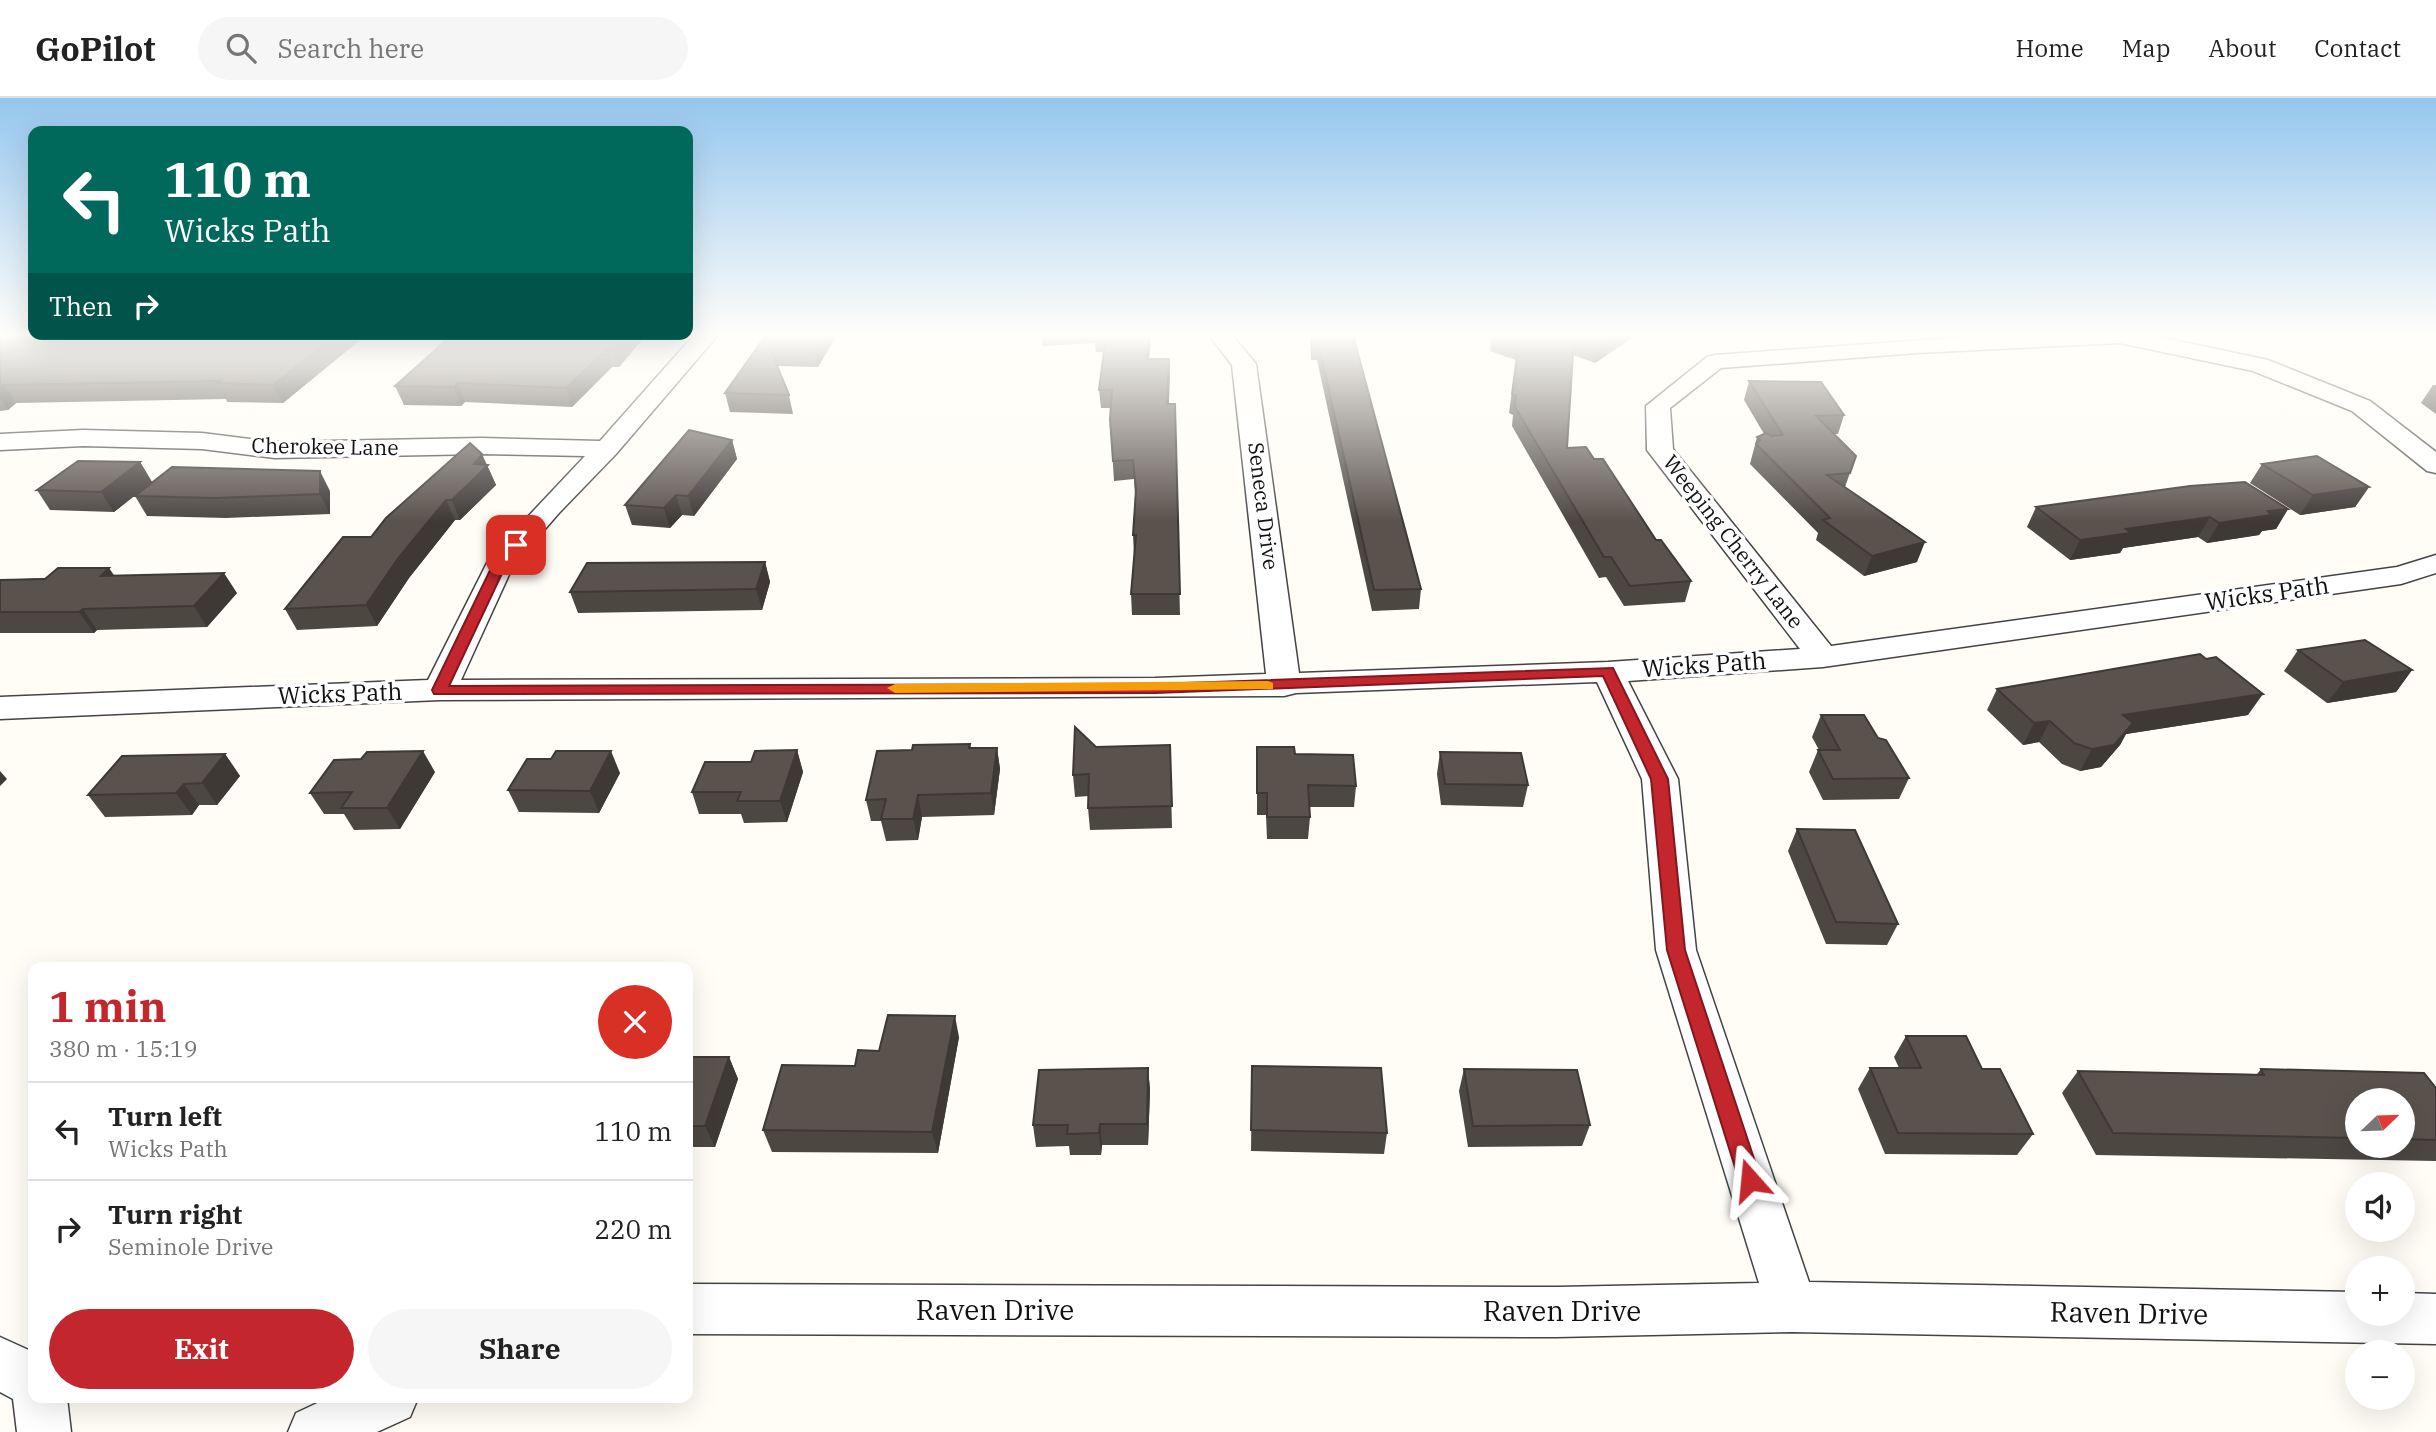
<!DOCTYPE html>
<html lang="en">
<head>
<meta charset="utf-8">
<style>
  body { margin:0; font-family:"IBM Plex Serif",serif; background:#f6f6f6; color:#222; height:100vh; display:flex; flex-direction:column; font-size:26px; white-space:nowrap }
  * { box-sizing:border-box; margin:0 }
  p { font-size:23px; color:#767676 }
  .icon { flex:none; width:38px; height:38px; fill:none; stroke:currentColor; stroke-width:2; stroke-linecap:round; stroke-linejoin:round }
  .map { position:relative; flex:1; overflow:hidden }
  .sheet { position:absolute; left:28px; top:864px; width:665px; height:441px; display:flex; flex-direction:column; background:#fff; border-radius:14px; box-shadow:0 7px 28px #0002 }
  .sheet>* { flex:none }
  .guide { position:absolute; left:28px; top:28px; width:665px; height:214px; border-radius:14px; box-shadow:0 7px 28px #0002; background:#00695c; color:#fff; overflow:hidden }
  .needle { width:46px; rotate:67deg }
  .buttons { position:absolute; left:2345px; top:990px; display:grid; gap:14px }
  .buttons a { display:grid; place-items:center; width:70px; height:70px; border-radius:50%; background:#fff; box-shadow:0 7px 28px #0002; font-size:35px }
  .pin { position:absolute; display:grid; place-items:center; width:60px; height:60px; color:#fff; margin:-30px; border-radius:14px; box-shadow:0 4px 10px #0006 }
  .me { position:absolute; width:77px; margin:-38px; rotate:342deg; stroke-linejoin:round; filter:drop-shadow(0 0 5px #0008) }
  .turn { display:flex; align-items:center; gap:24px; height:147px; padding:0 21px; font-size:32px }
  .turn .icon { width:91px; height:91px; stroke-width:2.5 }
  .turn b { display:block; font-size:49px; line-height:60px }
  .then { display:flex; align-items:center; height:66px; padding:0 21px; background:#0003; gap:14px; font-size:26px }
  .round { display:grid; place-items:center; flex:none; width:74px; height:74px; border-radius:37px; background:#f6f6f6 }
  .summary { display:flex; align-items:center; justify-content:space-between; height:119px; padding:0 21px }
  h1 { font-size:42px; font-weight:700; line-height:52px; color:#c4262e }
  .cta { display:flex; gap:14px; margin-top:auto; padding:14px 21px }
  .cta a { flex:1; height:80px; border-radius:42px; background:#c4262e; color:#fff; font-size:28px; font-weight:700; line-height:80px; text-align:center }
  .cta a+a { background:#f6f6f6; color:#222 }
  ul { padding:0; list-style:none }
  li { display:flex; align-items:center; gap:21px; height:98px; padding:0 21px; border-top:2px solid #e0e0e0 }
  li div { flex:1 }
  li b { display:block; font-size:26px }
  li em { font-style:normal }
  header { display:flex; align-items:center; gap:42px; box-sizing:border-box; height:98px; padding:0 35px; background:#fff; border-bottom:2px solid #e0e0e0 }
  header strong { font-size:33px }
  nav { display:flex; gap:38px; margin-inline-start:auto; font-size:24px }
  .search { width:490px; height:63px; background:#f6f6f6; display:flex; align-items:center; gap:18px; box-sizing:border-box; padding:0 24px; border-radius:38px; color:#767676; font-size:26px }
  .map>svg:first-child { display:block }
  .lines { fill:none; stroke-linecap:round; stroke-linejoin:round }
  .street-casing { stroke:#444; stroke-width:3 }
  .street { fill:#fff; fill-rule:evenodd }
  .wall { fill:#4d4742; fill-rule:evenodd }
  .shaded-wall { fill:#3f3936 }
  .building { fill:#5a524d; stroke:#3f3936; stroke-width:2 }
  .route { fill:#c4262e; stroke:#7f191e; stroke-width:2 }
  .slow { fill:#f59e0b }
  .labels { text-anchor:middle; stroke-width:7; stroke-linejoin:round; paint-order:stroke }
  .far-street-label { font-size:21px; fill:#111; stroke:#fff }
  .street-label { font-size:24px; fill:#111; stroke:#fff }
  .near-street-label { font-size:28px; fill:#111; stroke:#fff }
</style>
</head>
<body>
<header>
<strong>GoPilot</strong>
<div class="search"><svg class="icon" aria-label="search" viewBox="0 0 24 24"><circle cx="10" cy="10" r="6"/><path d="M15 15l6 6"/></svg>Search here</div>
<nav><a>Home</a><a>Map</a><a>About</a><a>Contact</a></nav>
</header>
<div class="map">
<svg width="2436" height="1334" viewBox="0 0 2436 1334">
  <rect width="100%" height="100%" fill="#fffdf5"/>
  <g class="lines">
    <defs>
      <path id="street" d="M694,237H718L616,356L559,415L513,468L461,582L1155,580L1266,576L1232,267L1209,237H1232L1256,266L1299,575L1608,564L1800,551L1647,352L1646,308L1707,259L1715,257L1994,237H2150L2268,262L2370,303L2436,354V375L2427,373L2352,313L2253,273L2120,245L1917,255L1721,270L1670,310L1673,351L1831,548L2397,469L2436,457V475L2401,486L1823,569L1628,583L1678,681L1696,852L1809,1184L2357,1194V1216H2403V1195L2436,1196V1246L1792,1234L1557,1239L688,1236V1186L1557,1189L1759,1185L1656,852L1642,681L1597,584L1296,595L1284,598L440,602L0,621V599L428,582L490,459L585,358L481,356L275,360L202,351L83,348L0,352V336L83,332L202,335L275,344L481,340L600,343Z
        M0,1239L33,1254V1300H67L71,1334H17L13,1301L0,1294Z
        M328,1300H418L410,1319L377,1334H288L296,1315Z"/>
    </defs>
    <use href="#street" class="street-casing"/>
    <use href="#street" class="street"/>
  </g>
  <path class="wall" d="M0,237H366L283,305L227,304L226,301L16,305L8,312L0,313Z
    M452,237H646L619,269H612L572,309L465,304L461,308L404,307L395,288Z
    M766,237H837L818,269L777,268L789,297L793,316L730,314L725,295Z
    M1041,237H1150L1149,261H1169V306H1175L1180,517H1132L1131,496L1135,457H1134L1133,437L1135,397L1134,381L1114,383L1110,321L1111,310H1101L1099,292L1104,254H1096L1095,245L1043,248Z
    M1310,237H1374V239H1353L1421,491L1419,511L1372,513L1317,262H1311Z
    M1492,237H1636L1595,265L1573,257L1567,350L1594,361L1656,442L1691,483L1685,504L1624,508L1606,479L1599,480L1512,328L1513,317L1509,315L1516,262L1490,253Z
    M1749,283L1844,317L1838,336H1834L1856,358L1845,389L1917,464L1864,478L1816,442L1818,435L1750,366L1757,339L1764,336L1744,302Z
    M2433,287H2436V316L2421,305Z
    M732,342L737,361L694,418L682,417L670,430L632,427L625,407Z
    M140,364L152,384L114,414L50,412L37,392Z
    M2262,366L2369,389L2355,409L2300,417L2250,385Z
    M487,367L496,387L460,422H455L409,480L377,528L297,532L285,511L371,439Z
    M330,393V416L226,420L147,418L135,398Z
    M2036,409L2288,411L2276,431L2262,433L2259,437L2207,445L2198,439L2123,450L2120,455L2070,462L2027,429Z
    M765,464L770,484L762,512L578,515L570,494Z
    M114,477L237,495L207,529L97,532L94,535H0V482Z
    M2298,552L2412,572L2396,594L2327,605L2284,573Z
    M1997,591L2248,617L2126,636L2120,647L2101,669L2080,673L2062,666L2039,644L2023,647L1987,612Z
    M1821,617L1878,640L1909,680L1899,701L1823,702L1809,674L1818,652H1819L1812,639Z
    M970,646L971,650H997L1000,671L994,717L922,719L918,742L886,743L881,723H871L866,702L912,652Z
    M1170,647L1172,730L1090,732L1088,710L1089,698L1075,699L1073,677L1096,649Z
    M1257,649L1356,688L1354,709H1309L1310,719L1308,741H1267L1266,717H1257Z
    M797,652L803,674L787,724L744,725L741,716H699L692,694L751,664Z
    M1440,654L1528,687L1523,709L1441,707L1437,676Z
    M225,656L240,678L217,707H199L192,717L105,719L88,697Z
    M435,674L400,731L354,732L344,716H324L310,695Z
    M620,675L599,715L519,714L508,692Z
    M1797,731L1898,826L1887,847L1826,846L1788,753Z
    M1906,938L1982,971L2033,1036L2017,1057L1885,1056L1858,991L1870,970H1899L1894,959Z
    M959,939L938,1055L772,1054L763,1032L855,968Z
    M688,959H729L738,981L715,1049H688Z
    M1252,968L1387,1035L1384,1056L1251,1053Z
    M1148,970L1150,992L1148,1047H1102L1101,1057H1070L1069,1048L1036,1049L1033,1027Z
    M1464,971L1590,1027L1582,1048L1468,1049L1459,993Z
    M2261,971L2436,990V1063L2096,1057L2062,995L2078,973L2257,976ZM2357,1003H2403V1048H2357Z"/>
  <path class="shaded-wall" d="M336,237H366L283,305L273,287Z
    M625,237H646L619,269L614,251Z
    M823,237H837L818,269L814,251Z
    M1149,237H1150L1151,243L1147,279L1146,261Z
    M1613,237H1636L1595,265L1599,247Z
    M607,251L612,269L572,309L566,290Z
    M1169,261L1170,279L1168,325L1167,306Z
    M458,285L465,304L461,308L454,289Z
    M4,287L16,305L8,312L0,300V290Z
    M732,342L737,361L694,418L688,398Z
    M482,356L496,387L460,422L452,402L474,366Z
    M140,364L152,384L114,414L101,394Z
    M320,373L330,393V416L320,396Z
    M2369,389L2355,409L2300,417L2313,397Z
    M676,397L682,417L670,430L664,410Z
    M446,402L455,422L409,480L377,528L366,507L399,459Z
    M2288,411L2276,431L2262,433L2259,437L2207,445L2219,425L2268,413Z
    M2210,419L2198,439L2123,450L2120,455L2070,462L2080,442L2126,431Z
    M1925,444L1917,464L1864,478L1872,458Z
    M765,464L770,484L762,512L756,491Z
    M109,470L123,490L101,478Z
    M224,475L237,495L207,529L194,508Z
    M83,511L97,532L94,535L79,514Z
    M2412,572L2396,594L2327,605L2343,584Z
    M2263,596L2248,617L2126,636L2120,647L2101,669L2080,673L2092,651L2123,617Z
    M2050,623L2039,644L2023,647L2034,625Z
    M997,650L1000,671L994,717L991,695Z
    M797,652L803,674L787,724L780,703Z
    M423,653L435,674L400,731L387,710Z
    M611,653L620,675L599,715L590,693Z
    M225,656L240,678L217,707L202,685Z
    M0,673L7,681L0,688Z
    M184,686L199,707L192,717L176,695Z
    M918,697L922,719L918,742L913,721Z
    M955,918L959,939L938,1055L932,1034Z
    M729,959L738,981L715,1049L705,1028Z
    M1148,970L1150,992L1148,1047L1147,1026Z
    M1100,1026L1102,1047L1101,1057L1099,1035Z"/>
  <path class="building" d="M0,237H336L273,287L217,285L220,283L4,287L0,290Z
    M452,237H625L614,251H607L566,290L458,285L454,289L395,288Z
    M766,237H823L814,251L770,250L789,297L725,295Z
    M1106,237H1149L1146,261H1169L1167,306H1175L1180,496H1131L1136,437H1133L1136,392L1133,362L1113,363L1110,321L1112,292H1099Z
    M1311,237H1353L1421,491L1374,492L1318,244H1312Z
    M1499,237H1613L1599,247L1574,239L1567,350L1586,349L1594,361H1603L1656,442H1661L1691,483L1630,488L1611,459H1604L1515,309L1516,298L1512,296L1519,244Z
    M1749,283L1821,284L1844,317L1816,318L1856,358L1850,375L1827,377L1925,444L1872,458L1823,422L1830,420L1756,346L1760,342L1757,339L1766,335L1771,338L1783,337Z
    M689,332L732,342L688,398L676,397L664,410L625,407Z
    M470,345L482,356L474,366L488,367L452,402H446L399,459L366,507L285,511L343,439H371L386,420Z
    M2317,358L2369,389L2313,397L2262,366Z
    M78,363L140,364L101,394L37,392Z
    M172,369L320,373V396L215,400L135,398Z
    M2245,384L2288,411L2268,413L2271,417L2219,425L2210,419L2126,431L2131,435L2080,442L2036,409L2190,388Z
    M765,464L756,491L570,494L587,465Z
    M58,470H109L101,478L224,475L194,508L83,511L79,514H0V482L45,481Z
    M2365,542L2412,572L2343,584L2298,552Z
    M2200,556L2206,561L2216,559L2263,596L2123,617L2133,625L2114,647L2092,651L2074,645L2050,623L2034,625L1997,591Z
    M1821,617H1864L1878,640L1886,642L1909,680L1833,681L1818,652H1840Z
    M1075,629L1096,649L1170,647L1172,708L1088,710L1089,676L1073,677Z
    M970,646L969,650H997L991,695L918,697L913,721H881L886,701L866,702L877,653L912,652L913,647Z
    M1257,649H1294L1295,656L1353,657L1356,688L1308,687L1310,719H1267V695H1257Z
    M797,652L780,703H737L741,694H692L705,664H751L755,653Z
    M423,653L387,710H341L352,694L310,695L334,662L361,661L367,654Z
    M556,653H611L590,693L508,692L527,661H551Z
    M1440,654L1521,655L1528,687L1445,686Z
    M225,656L202,685L184,686L176,695L88,697L122,658Z
    M1797,731L1855,732L1898,826L1836,824Z
    M888,917L955,918L932,1034L763,1032L782,967L855,968L858,952L879,953Z
    M1906,938H1966L1982,971H2000L2033,1036L1898,1035L1870,970H1921Z
    M688,959H729L705,1028H688Z
    M1252,968L1381,970L1387,1035L1251,1032Z
    M1148,970L1147,1026H1100L1099,1035L1067,1036L1068,1027H1033L1039,972Z
    M1464,971L1577,972L1590,1027L1473,1028Z
    M2261,971L2424,975L2436,990V1042L2403,1041V1003H2357V1040L2113,1035L2078,973L2264,977Z"/>
  <linearGradient id="sky" x2="0" y2="1"><stop stop-color="#95c6ee"/><stop offset="0.56" stop-color="#fffefa"/><stop offset="1" stop-color="#fffefa" stop-opacity="0"/></linearGradient>
  <rect width="2436" height="424" fill="url(#sky)"/>
  <path class="route" d="M516,443L523,447L506,467L449,588L1155,586L1613,570L1668,681L1685,852L1761,1082L1758,1089L1750,1092L1743,1089L1739,1082L1667,852L1651,681L1603,578L1155,595L434,596L432,592L493,466Z"/>
  <path class="slow" d="M1268,583L1273,585V591L895,595L887,590L895,586Z"/>
  <g class="labels">
    <g class="far-street-label">
      <text transform="translate(325 349) rotate(1)" y="7">Cherokee Lane</text>
      <text transform="translate(1263 408) rotate(83)" y="7">Seneca Drive</text>
      <text transform="translate(1733 444) rotate(52)" y="7">Weeping Cherry Lane</text>
    </g>
    <g class="street-label">
      <text transform="translate(2267 496) rotate(-8)" y="8">Wicks Path</text>
      <text transform="translate(1704 567) rotate(-4)" y="8">Wicks Path</text>
      <text transform="translate(340 596) rotate(-2)" y="8">Wicks Path</text>
    </g>
    <g class="near-street-label">
      <text x="995" y="1222">Raven Drive</text>
      <text x="1562" y="1223">Raven Drive</text>
      <text transform="translate(2129 1215) rotate(1)" y="10">Raven Drive</text>
    </g>
  </g>
</svg>
<div class="buttons">
<a><svg class="needle" viewBox="-14 -14 28 28"><path d="M0-13l5 13h-10z" fill="#e53935"/><path d="M0 13l5-13h-10z" fill="#767676"/></svg></a>
<a><svg class="icon" aria-label="sound" viewBox="0 0 24 24"><path d="M4 9h4l5-4v14l-5-4H4zM17 9q2 3 0 6"/></svg></a>
<a>+</a>
<a>−</a>
</div>
<div class="pin" style="left:516px;top:447px;background:#d93025"><svg class="icon" aria-label="arrive" viewBox="0 0 24 24"><path d="M6 21V4h12l-3 4 3 4H6"/></svg></div>
<svg class="me" style="left:1750px;top:1082px" viewBox="-20 -20 40 40"><path d="M0-17L14 15 0 8-14 15z" fill="#c4262e" stroke="#fff" stroke-width="4"/></svg>
<div class="guide">
<div class="turn"><svg class="icon" aria-label="left" viewBox="0 0 24 24"><path d="M17 20v-9H6M10 6l-5 5 5 5"/></svg><div><b>110 m</b>Wicks Path</div></div>
<div class="then">Then<svg class="icon" aria-label="right" viewBox="0 0 24 24"><path d="M7 20v-9h11M14 6l5 5-5 5"/></svg></div>
</div>
<section class="sheet">
<div class="summary"><div><h1>1 min</h1><p>380 m · 15:19</p></div><a class="round" style="background:#d93025;color:#fff"><svg class="icon" aria-label="close" viewBox="0 0 24 24"><path d="M6 6l12 12M18 6L6 18"/></svg></a></div>
<ul>
<li><svg class="icon" aria-label="left" viewBox="0 0 24 24"><path d="M17 20v-9H6M10 6l-5 5 5 5"/></svg><div><b>Turn left</b><p>Wicks Path</p></div><em>110 m</em></li>
<li><svg class="icon" aria-label="right" viewBox="0 0 24 24"><path d="M7 20v-9h11M14 6l5 5-5 5"/></svg><div><b>Turn right</b><p>Seminole Drive</p></div><em>220 m</em></li>
</ul>
<div class="cta"><a>Exit</a><a>Share</a></div>
</section>
</div>
</body>
</html>
